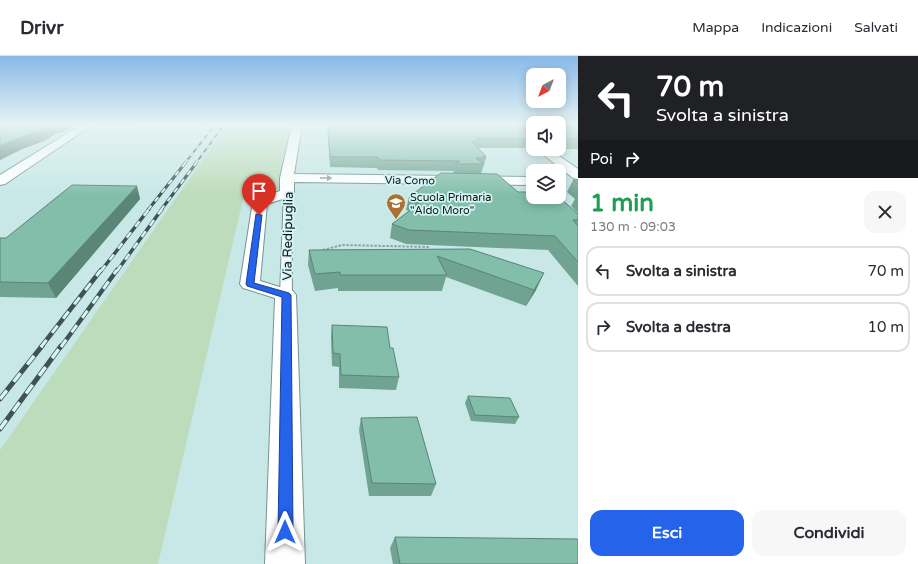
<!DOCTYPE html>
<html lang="it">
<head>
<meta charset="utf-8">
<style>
  body { margin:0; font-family:"Varela Round",sans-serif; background:#f7f7f7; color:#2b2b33; height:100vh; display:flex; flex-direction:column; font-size:15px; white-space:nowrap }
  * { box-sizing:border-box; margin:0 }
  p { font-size:13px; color:#7c7c81 }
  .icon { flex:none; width:22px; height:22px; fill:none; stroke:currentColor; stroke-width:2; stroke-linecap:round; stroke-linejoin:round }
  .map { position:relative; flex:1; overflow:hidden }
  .panel { display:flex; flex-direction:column; background:#fff; width:340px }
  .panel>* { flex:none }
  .guide { background:#202124; color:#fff; overflow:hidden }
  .needle { width:26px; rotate:222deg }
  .buttons { position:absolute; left:526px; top:12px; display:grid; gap:8px }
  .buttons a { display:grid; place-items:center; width:40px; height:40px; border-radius:8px; background:#fff; box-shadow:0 2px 10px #0003; font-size:20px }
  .pin { position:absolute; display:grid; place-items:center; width:34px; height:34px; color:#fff; margin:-41px -17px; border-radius:50% 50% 50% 0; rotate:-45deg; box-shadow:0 0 4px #0007 }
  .pin .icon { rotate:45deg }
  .me { position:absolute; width:44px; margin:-22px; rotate:0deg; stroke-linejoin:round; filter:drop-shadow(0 0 3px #0008) }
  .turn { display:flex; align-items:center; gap:14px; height:84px; padding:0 12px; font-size:18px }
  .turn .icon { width:52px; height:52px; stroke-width:2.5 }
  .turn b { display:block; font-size:28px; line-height:34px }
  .then { display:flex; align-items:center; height:38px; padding:0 12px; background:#0003; gap:8px; font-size:15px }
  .round { display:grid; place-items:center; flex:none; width:42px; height:42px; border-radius:12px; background:#f7f7f7 }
  .headline { display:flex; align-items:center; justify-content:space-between; height:68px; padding:0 12px }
  h1 { font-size:24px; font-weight:700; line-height:30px; color:#1e9e55 }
  .action { display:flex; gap:8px; margin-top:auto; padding:8px 12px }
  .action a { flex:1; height:46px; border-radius:12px; background:#2563eb; color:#fff; font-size:16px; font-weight:700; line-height:46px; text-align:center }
  .action a+a { background:#f7f7f7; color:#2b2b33 }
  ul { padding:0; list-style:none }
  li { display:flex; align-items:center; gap:12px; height:50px; margin:0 8px 6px; padding:0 4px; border:2px solid #e1e1e2; border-radius:12px }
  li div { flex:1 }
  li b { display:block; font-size:15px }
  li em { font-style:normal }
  header { display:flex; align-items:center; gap:24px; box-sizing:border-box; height:56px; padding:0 20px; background:#fff; border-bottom:1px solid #e1e1e2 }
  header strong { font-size:19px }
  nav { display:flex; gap:22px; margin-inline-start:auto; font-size:14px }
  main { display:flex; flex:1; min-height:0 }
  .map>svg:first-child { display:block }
  .green { fill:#bddcbb }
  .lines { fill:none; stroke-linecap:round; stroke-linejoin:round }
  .service-casing { stroke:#769393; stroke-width:2 }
  .minor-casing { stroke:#769393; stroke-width:2 }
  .tertiary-casing { stroke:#769393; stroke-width:2 }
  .path { stroke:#8ba3a3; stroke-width:2; stroke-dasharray:2.5 1.5; stroke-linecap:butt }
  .service { fill:#fff; fill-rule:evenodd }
  .minor { fill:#fff; fill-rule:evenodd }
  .tertiary { fill:#fff; fill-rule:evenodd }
  .rail-far4-casing { stroke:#415252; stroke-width:2 }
  .rail-far3-casing { stroke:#415252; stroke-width:3 }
  .rail-far2-casing { stroke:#415252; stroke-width:3.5 }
  .rail-far1-casing { stroke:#415252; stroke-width:4.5 }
  .rail-casing { stroke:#415252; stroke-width:5 }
  .rail-far4 { stroke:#d5f4f4; stroke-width:1.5; stroke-dasharray:4.5; stroke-linecap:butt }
  .rail-far3 { stroke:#d5f4f4; stroke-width:2; stroke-dasharray:5.5; stroke-linecap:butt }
  .rail-far2 { stroke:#d5f4f4; stroke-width:2.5; stroke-dasharray:7; stroke-linecap:butt }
  .rail-far1 { stroke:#d5f4f4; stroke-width:3; stroke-dasharray:9; stroke-linecap:butt }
  .rail { stroke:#d5f4f4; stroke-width:3.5; stroke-dasharray:11; stroke-linecap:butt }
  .wall { fill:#70a391 }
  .shaded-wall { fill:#5b8576 }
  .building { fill:#82bea9; stroke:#5b8576 }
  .oneway { fill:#9da1a1 }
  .route { fill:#2563eb; stroke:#184099 }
  .labels { text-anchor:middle; stroke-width:3.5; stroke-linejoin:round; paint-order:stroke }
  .far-street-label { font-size:11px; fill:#0a1515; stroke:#d5f4f4 }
  .far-poi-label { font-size:11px; fill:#0a1515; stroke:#d5f4f4; text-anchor:start }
  .street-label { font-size:13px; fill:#0a1515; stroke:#d5f4f4 }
</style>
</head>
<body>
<header>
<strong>Drivr</strong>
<nav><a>Mappa</a><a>Indicazioni</a><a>Salvati</a></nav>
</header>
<main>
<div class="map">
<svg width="578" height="508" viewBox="0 0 578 508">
  <rect width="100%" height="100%" fill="#c8e7e7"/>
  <path class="green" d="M97,69H202L198,72L94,71Z
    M227,69H293L279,133L244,139L158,508H0V394Z"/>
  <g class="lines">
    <defs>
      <path id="service" d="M284,135H287L291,137L292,239L290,241H282L280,239Z"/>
      <path id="minor" d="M292,69H302L294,118L533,121V129L294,126V137L292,140L267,148L260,225L293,235L296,239L305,508H265L275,242L243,232L240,228L253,145L255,142L280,135V122Z
        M536,93H549L578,113V123L573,122Z"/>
      <path id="tertiary" d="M81,69H92L5,128L0,129V119Z"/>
    </defs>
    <use href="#service" class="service-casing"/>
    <use href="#minor" class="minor-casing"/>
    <use href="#tertiary" class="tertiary-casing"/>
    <path class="path" d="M323,194L342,189L430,191"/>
    <use href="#service" class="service"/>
    <use href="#minor" class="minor"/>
    <use href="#tertiary" class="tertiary"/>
    <defs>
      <path id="rail-far4" d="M185,107L215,69
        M196,107L224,69"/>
      <path id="rail-far3" d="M148,154L186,106
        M161,154L197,106"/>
      <path id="rail-far2" d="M101,215L149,153
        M117,215L162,153"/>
      <path id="rail-far1" d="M41,291L101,214
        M61,291L117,214"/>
      <path id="rail" d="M0,343L42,290
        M0,373L61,290"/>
    </defs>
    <use href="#rail-far4" class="rail-far4-casing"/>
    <use href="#rail-far3" class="rail-far3-casing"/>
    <use href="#rail-far2" class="rail-far2-casing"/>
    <use href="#rail-far1" class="rail-far1-casing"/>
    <use href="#rail" class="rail-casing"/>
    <use href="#rail-far4" class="rail-far4"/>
    <use href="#rail-far3" class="rail-far3"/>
    <use href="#rail-far2" class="rail-far2"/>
    <use href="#rail-far1" class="rail-far1"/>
    <use href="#rail" class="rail"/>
  </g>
  <path class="wall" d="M0,69H75L61,77H57L44,85L22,93L0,104Z
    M327,69H515L531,81H533V92H478L486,100V102L481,118L518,136L578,158V230L548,194L406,188L390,182L392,168L409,155L406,154L409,141L453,117L454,115L378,114L377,112L330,111Z
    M516,69H533V80Z
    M559,69H578V93H559Z
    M573,124H578V157L571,150L575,143L567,136Z
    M137,130L140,143L56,242L0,241V182H6Z
    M470,193L536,234L526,250L446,221L442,235H338V232L315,235L308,209L309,194Z
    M332,269L390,292L399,321L396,334L339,332V311L332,310L331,281Z
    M468,340L519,361L515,368L471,365L465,347Z
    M361,362L436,428L431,440H369L359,374Z
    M395,481L578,508H393L390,492Z"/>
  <path class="shaded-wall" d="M50,69H54L57,77L44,85L22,93L0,104V90L18,82Z
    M58,69H75L61,77Z
    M137,130L140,143L56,242L48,227Z
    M544,217L536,234L526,250L534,234Z"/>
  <path class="building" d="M0,69H50L40,74L18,82L0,90Z
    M328,69H515L531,81H533V83L476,82L479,85H471L486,100H483L486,102H476L484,108H455L460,105L379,104L378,101H330Z
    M559,69H578V83H559Z
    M441,117L497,118L518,136H533V141H559L578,158V164H573L578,170V206L555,180L409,174L392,168L422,145L409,141Z
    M573,124H578V128Z
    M72,129L137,130L48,227L0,226V182H6Z
    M470,193L544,217L534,234L437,200L447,219H340V216L315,218L309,194Z
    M332,269L387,271L390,292H393L399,321L341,319L340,298L333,297Z
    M468,340L510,342L519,361L475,359Z
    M417,361L436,428L372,427L361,362Z
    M395,481L578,483V508H400Z"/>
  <defs><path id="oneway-solid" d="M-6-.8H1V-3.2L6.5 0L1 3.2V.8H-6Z"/></defs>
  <use class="oneway" href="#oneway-solid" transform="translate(326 122) rotate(1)"/>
  <linearGradient id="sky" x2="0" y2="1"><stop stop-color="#89b9e8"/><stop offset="0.49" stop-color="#e6f4f4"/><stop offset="1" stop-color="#e6f4f4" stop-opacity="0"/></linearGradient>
  <rect width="578" height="140" fill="url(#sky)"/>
  <path class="route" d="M256,158L262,159L254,227L289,237L291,239L293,476L291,482L285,484L280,482L278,476L282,241L247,230L246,228Z"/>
  <defs>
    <symbol id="school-pin" viewBox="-11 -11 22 30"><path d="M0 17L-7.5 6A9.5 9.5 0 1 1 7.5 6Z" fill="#ab7131" stroke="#d5f4f4"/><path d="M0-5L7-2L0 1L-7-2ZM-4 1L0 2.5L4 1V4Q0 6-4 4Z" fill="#fff"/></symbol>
  </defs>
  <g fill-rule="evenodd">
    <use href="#school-pin" x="385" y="136" width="22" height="30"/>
  </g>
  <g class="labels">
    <g class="far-street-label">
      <text transform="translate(410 124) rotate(1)" y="4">Via Como</text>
    </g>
    <g class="far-poi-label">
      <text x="410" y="145">Scuola Primaria<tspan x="410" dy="13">"Aldo Moro"</tspan></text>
    </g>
    <g class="street-label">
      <text transform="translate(287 180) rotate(-89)" y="5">Via Redipuglia</text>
    </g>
  </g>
</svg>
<div class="buttons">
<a><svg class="needle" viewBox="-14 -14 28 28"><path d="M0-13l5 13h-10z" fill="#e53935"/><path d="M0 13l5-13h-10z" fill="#7c7c81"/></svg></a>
<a><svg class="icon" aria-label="sound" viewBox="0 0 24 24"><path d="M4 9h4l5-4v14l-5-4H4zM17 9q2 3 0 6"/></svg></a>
<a><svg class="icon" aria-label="layers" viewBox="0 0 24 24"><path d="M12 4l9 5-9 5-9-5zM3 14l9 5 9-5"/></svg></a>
</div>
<div class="pin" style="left:259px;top:159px;background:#d93025"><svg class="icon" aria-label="arrive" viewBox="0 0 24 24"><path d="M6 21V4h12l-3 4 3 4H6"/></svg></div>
<svg class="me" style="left:285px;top:476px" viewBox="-20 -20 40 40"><path d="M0-17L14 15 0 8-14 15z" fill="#2563eb" stroke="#fff" stroke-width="4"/></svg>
</div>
<section class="panel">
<div class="guide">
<div class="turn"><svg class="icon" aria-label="left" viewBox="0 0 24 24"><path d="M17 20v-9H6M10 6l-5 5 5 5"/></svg><div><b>70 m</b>Svolta a sinistra</div></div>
<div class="then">Poi<svg class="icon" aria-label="right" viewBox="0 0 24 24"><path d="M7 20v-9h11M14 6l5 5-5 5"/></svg></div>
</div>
<div class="headline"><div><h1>1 min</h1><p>130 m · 09:03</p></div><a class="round"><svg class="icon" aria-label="close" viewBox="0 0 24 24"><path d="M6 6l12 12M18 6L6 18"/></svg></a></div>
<ul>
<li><svg class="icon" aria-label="left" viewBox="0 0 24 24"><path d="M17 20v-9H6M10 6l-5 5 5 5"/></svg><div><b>Svolta a sinistra</b></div><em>70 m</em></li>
<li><svg class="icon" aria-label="right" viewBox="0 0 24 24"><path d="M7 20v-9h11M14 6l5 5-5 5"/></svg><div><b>Svolta a destra</b></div><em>10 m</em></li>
</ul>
<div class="action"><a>Esci</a><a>Condividi</a></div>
</section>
</main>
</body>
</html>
